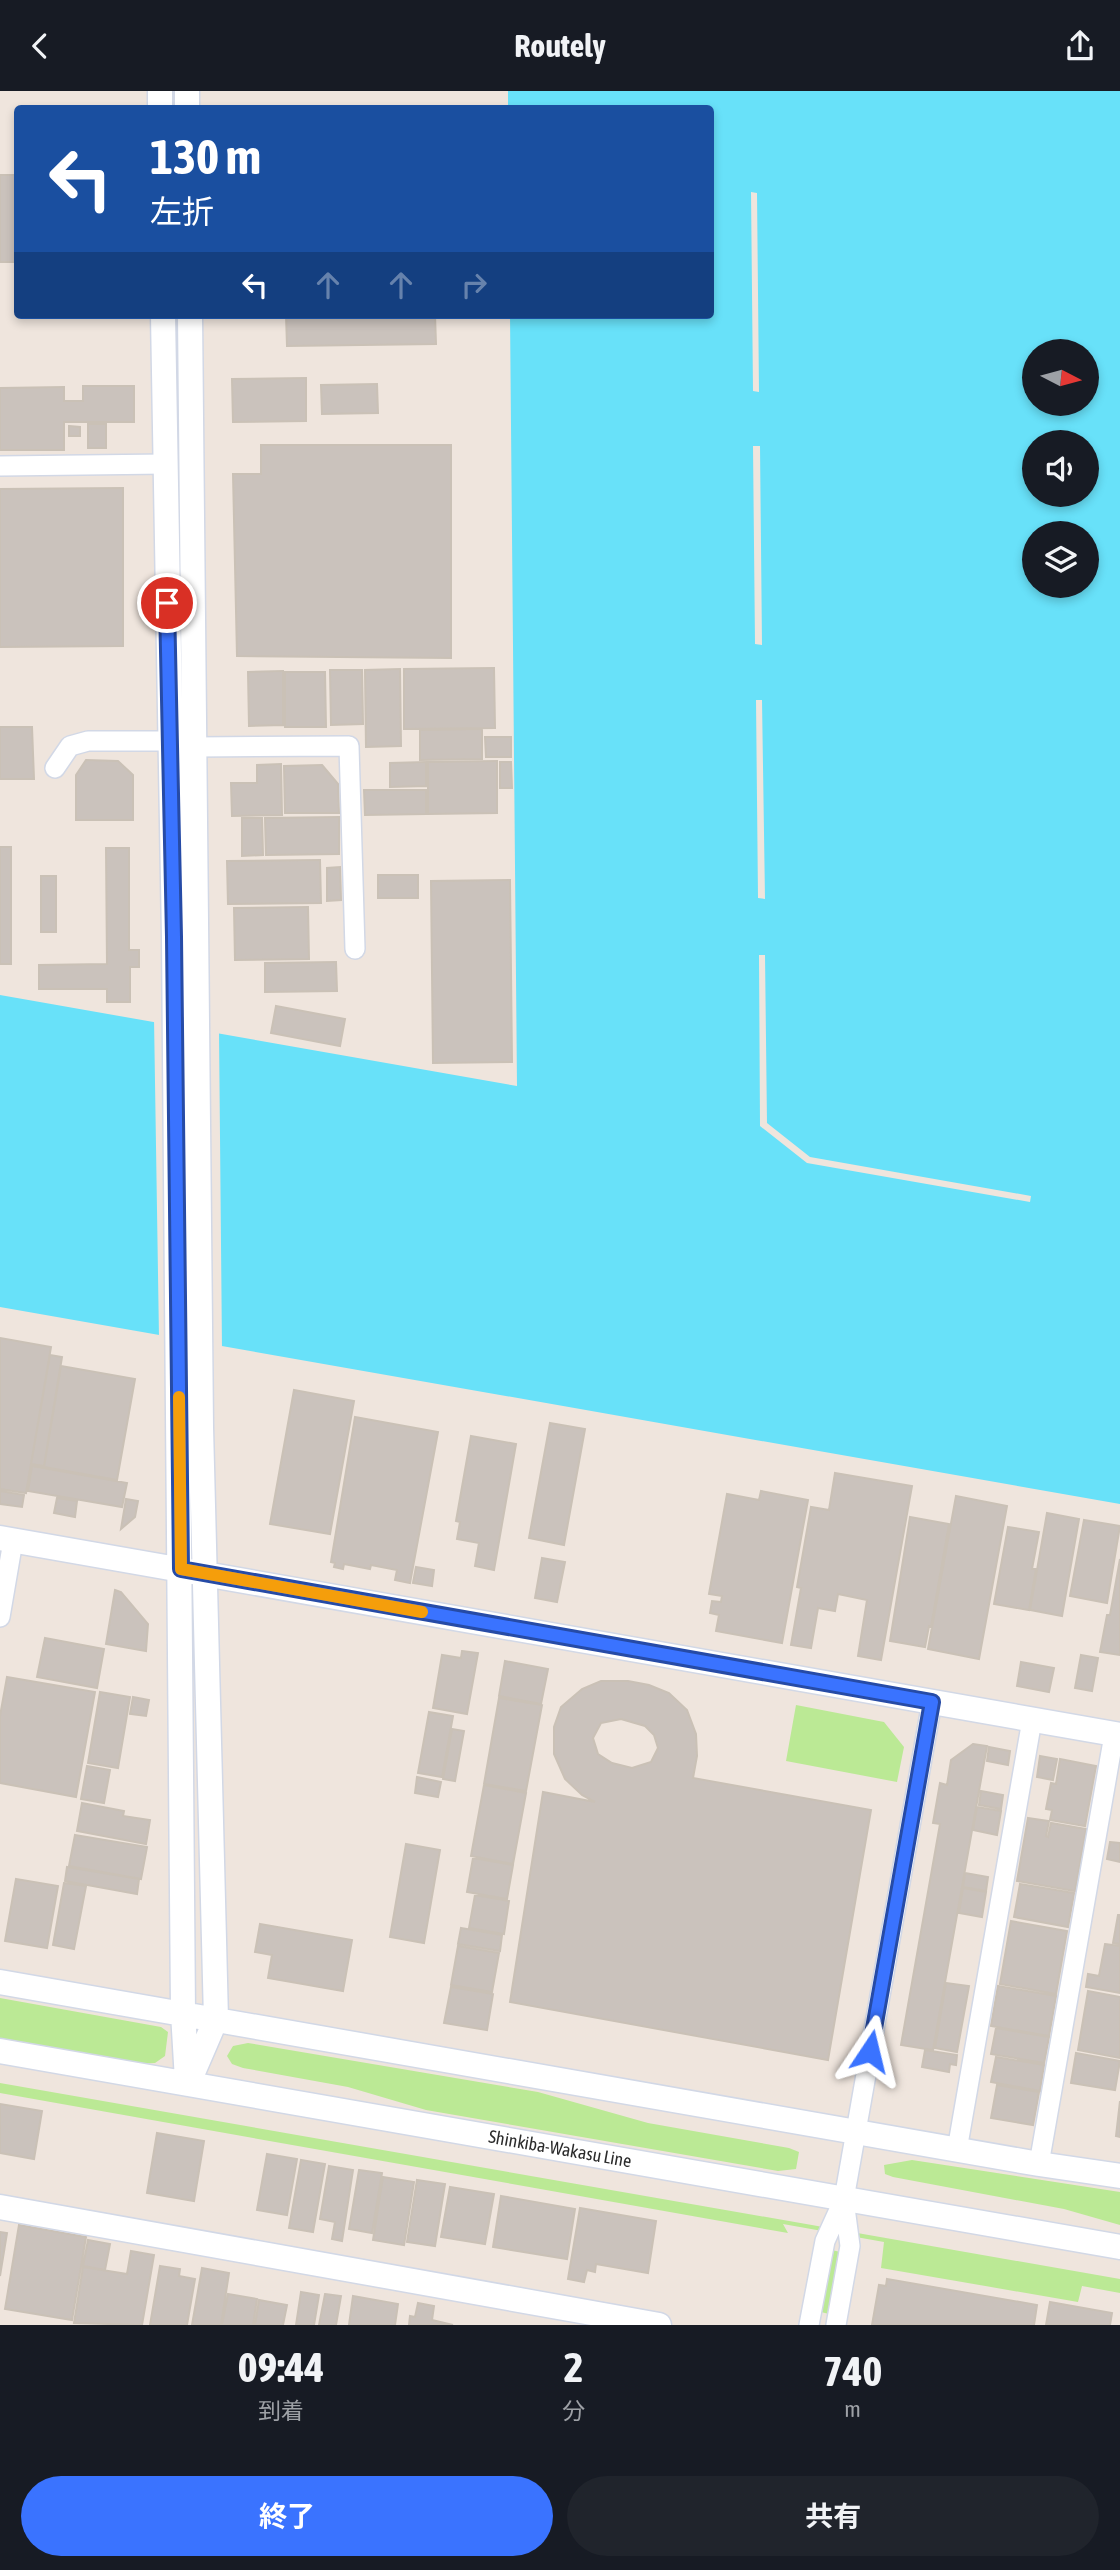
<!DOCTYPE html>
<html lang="ja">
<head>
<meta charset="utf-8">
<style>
  body { margin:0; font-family:"Asap Condensed","Noto Sans JP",sans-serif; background:#20242c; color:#f1f3f6; height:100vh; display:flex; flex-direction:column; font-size:26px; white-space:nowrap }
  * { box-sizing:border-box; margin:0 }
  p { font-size:23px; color:#9ea1a6 }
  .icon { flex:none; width:38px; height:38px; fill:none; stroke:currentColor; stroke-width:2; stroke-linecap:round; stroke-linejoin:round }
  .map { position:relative; height:2234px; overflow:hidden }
  .sheet { display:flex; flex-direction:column; background:#171b24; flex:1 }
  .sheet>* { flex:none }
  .top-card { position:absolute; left:14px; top:14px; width:700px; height:214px; border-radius:7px; box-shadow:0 4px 10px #0003; background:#1a4fa0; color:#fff; overflow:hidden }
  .needle { width:46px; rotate:96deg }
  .buttons { position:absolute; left:1022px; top:248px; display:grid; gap:14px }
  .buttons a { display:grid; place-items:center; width:77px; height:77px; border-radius:50%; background:#171b24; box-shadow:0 4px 10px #0003; font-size:35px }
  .pin { position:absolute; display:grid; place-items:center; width:60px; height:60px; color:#fff; margin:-30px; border:4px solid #fff; border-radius:50%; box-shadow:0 2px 7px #0007 }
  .me { position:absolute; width:77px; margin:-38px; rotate:10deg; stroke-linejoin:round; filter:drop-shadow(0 0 5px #0008) }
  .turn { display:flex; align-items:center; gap:24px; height:147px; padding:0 21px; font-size:32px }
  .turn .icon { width:91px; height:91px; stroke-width:2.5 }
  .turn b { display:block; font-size:49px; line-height:60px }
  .lanes { display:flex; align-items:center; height:66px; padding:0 21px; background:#0003; justify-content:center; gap:35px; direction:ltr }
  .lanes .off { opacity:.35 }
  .eta { display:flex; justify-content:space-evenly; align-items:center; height:119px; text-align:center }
  .eta b { font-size:42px; font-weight:700; line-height:49px }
  .button { display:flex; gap:14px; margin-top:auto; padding:14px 21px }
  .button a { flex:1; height:80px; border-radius:42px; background:#3a73ff; color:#fff; font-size:28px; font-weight:700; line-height:80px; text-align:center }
  .button a+a { background:#20242c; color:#f1f3f6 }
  header { display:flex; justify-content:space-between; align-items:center; height:91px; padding:0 21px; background:#171b24; font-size:32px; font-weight:700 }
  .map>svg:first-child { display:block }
  .green { fill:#bbe995 }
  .water { fill:#68e1f9; fill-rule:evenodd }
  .pier { fill:#efe5dd }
  .building { fill:#cac2bc; stroke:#cac1b6; stroke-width:2; fill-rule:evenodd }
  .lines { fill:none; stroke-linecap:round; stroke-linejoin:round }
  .minor-casing { stroke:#d2d8e6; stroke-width:22 }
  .tertiary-casing { stroke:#d2d8e6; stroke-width:27 }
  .minor { stroke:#fff; stroke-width:19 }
  .tertiary { stroke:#fff; stroke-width:24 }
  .route-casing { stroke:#264ba6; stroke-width:18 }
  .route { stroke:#3a73ff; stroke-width:12 }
  .slow { stroke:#f59e0b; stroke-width:12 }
  .labels { text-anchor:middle; stroke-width:6; stroke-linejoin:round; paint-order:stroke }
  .street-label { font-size:18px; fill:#2c2c2c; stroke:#fff }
</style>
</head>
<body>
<header><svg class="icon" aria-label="back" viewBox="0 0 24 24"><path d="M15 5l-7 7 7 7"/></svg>Routely<svg class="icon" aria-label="share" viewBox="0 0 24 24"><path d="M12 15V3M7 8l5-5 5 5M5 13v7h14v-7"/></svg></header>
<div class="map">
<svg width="1120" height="2234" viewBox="0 0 1120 2234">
  <rect width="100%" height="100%" fill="#efe5dd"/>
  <path class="green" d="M796,1614L884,1631L904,1656L897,1691L786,1670Z
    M0,1907L161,1936L168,1941L165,1965L155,1972L136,1973L0,1951Z
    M248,1952L538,2001L648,2032L789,2057L799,2061L796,2078L778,2080L426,2019L348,1996L243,1977L232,1973L227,1965L233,1955Z
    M0,1992L1120,2188V2202L1082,2195L1078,2211L881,2177L884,2151L783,2133L788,2142L0,2002Z
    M912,2069L1120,2101V2134L1064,2118L893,2086L885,2083L884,2074Z
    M832,2159L840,2161L829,2223L821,2221Z"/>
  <path class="water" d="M508,0H1120V1413L0,1216V904L517,995L510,224H710V18L508,17ZM1034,261H1087V313H1034ZM1034,352H1087V404H1034ZM1034,443H1087V495H1034Z"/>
  <path class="pier" d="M751,101L757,102L759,301L753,300Z
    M753,355H760L762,554L755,553Z
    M756,609H762L765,808L758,807Z
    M759,864H765L767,1032L810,1066L1031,1105L1030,1111L807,1072L760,1035Z
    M154,927L219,939L222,1258L159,1247Z"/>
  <path class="building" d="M0,84H18V171H0Z
    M286,224H435L436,253L287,255Z
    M306,287V330L233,331L232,288Z
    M377,293L378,322L322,323L321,294Z
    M83,295H134V331H64V359H0V297L64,296V310H83Z
    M88,333H106V357H88Z
    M69,335L80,336V345H69Z
    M261,354H451V567L237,565L233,383H261Z
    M123,397V555L0,556V398Z
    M494,577L495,637L404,638V578Z
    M400,578L401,655L366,656L365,579Z
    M330,579H362L363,633L331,634Z
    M283,580V634L249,635L248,581Z
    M285,581H325L326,636H285Z
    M0,636H32L34,688H0Z
    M482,638V668L420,669V639Z
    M485,646H511V666H486Z
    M86,669L118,670L133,684V729H76V684Z
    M497,670V722L428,723V671Z
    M426,671V695L390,696V672Z
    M500,671H511L512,697H500Z
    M281,673L282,724L232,725L231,692H257V674Z
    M322,674L338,693L339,722H285L284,675Z
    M364,699H426V723L365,724Z
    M339,726V763L266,764L265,727Z
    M242,727H262L263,764L242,765Z
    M0,756H11V873H0Z
    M106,757H129V859H139V876H130V911H107V898H39V874L107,873Z
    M320,769L321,812L228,813L227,770Z
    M340,776L341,809L327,810V777Z
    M378,784H418V807H378Z
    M41,785H56V841H41Z
    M510,789L512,971L433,972L431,790Z
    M308,816L309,868L235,869L234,817Z
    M336,871L337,900L265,901V872Z
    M276,915L345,928L340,955L271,942Z
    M0,1247L51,1256L26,1402L0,1398Z
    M50,1264L62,1266L44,1375L31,1373Z
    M61,1275L135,1288L117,1389L44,1376Z
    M294,1299L354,1310L330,1443L270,1433Z
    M355,1326L438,1341L410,1492L395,1489L397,1479L371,1474L370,1478L344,1473L343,1478L334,1476L335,1472L331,1471Z
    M550,1332L585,1338L564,1454L529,1447Z
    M471,1345L516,1353L494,1479L475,1475L479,1452L457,1448L460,1431L456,1430Z
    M32,1375L127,1392L122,1416L28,1400Z
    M835,1382L912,1395L881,1569L858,1565L867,1509L838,1503L835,1520L818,1517L811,1557L791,1554L801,1497L797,1496L811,1416L829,1419Z
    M0,1400L24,1404L22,1416L0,1413Z
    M761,1400L808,1409L782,1552L716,1540L719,1524L710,1522L712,1510L721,1511L722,1505L709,1503L727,1403L759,1409Z
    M956,1405L1007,1415L979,1568L928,1558Z
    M57,1407L77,1410L75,1426L54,1422Z
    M126,1408L138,1410L135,1426L121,1438Z
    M1047,1422L1079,1428L1062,1525L1030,1519Z
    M910,1426L949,1433L931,1536L929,1535L925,1556L890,1550Z
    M1084,1429L1120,1435L1107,1512L1070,1505Z
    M1008,1436L1039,1441L1032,1478H1036L1029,1519L994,1513Z
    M542,1467L565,1471L557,1511L535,1507Z
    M1120,1468V1564L1100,1561L1107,1524H1110Z
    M416,1476L434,1479L432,1495L413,1492Z
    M115,1499L121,1501L148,1533L146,1560L106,1553Z
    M45,1547L104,1558L97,1597L37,1586Z
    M462,1560L478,1562L467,1623L433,1617L442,1564L461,1567Z
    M1081,1564L1098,1567L1092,1600L1075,1597Z
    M505,1570L548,1578L541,1613L499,1605Z
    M1021,1571L1054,1577L1049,1601L1017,1595Z
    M7,1586L95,1601L76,1706L0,1692V1625Z
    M601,1590H628L649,1594L669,1602L687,1619L696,1643L697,1665L693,1687L871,1719L828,1969L510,1911L543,1701L595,1711L582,1704L565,1688L554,1663V1636L561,1616L582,1598ZM621,1628L645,1635L654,1644L658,1657L651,1671L632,1677L612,1672L598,1663L593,1647L601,1632Z
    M100,1601L130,1606L118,1677L88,1672Z
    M133,1606L149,1609L146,1625L130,1623Z
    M499,1607L542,1614L526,1700L484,1693Z
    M429,1621L453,1625L442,1686L418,1682Z
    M452,1638L464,1640L455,1690L443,1688Z
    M973,1653L987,1655L933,1959L901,1954L940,1733L933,1732L940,1692L947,1694L951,1669Z
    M989,1656L1010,1660L1008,1674L987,1670Z
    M1040,1665L1057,1668L1053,1689L1037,1686Z
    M1060,1668L1096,1675L1085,1735L1050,1729L1052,1719L1046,1718L1051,1692L1056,1693Z
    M87,1675L110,1679L104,1712L81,1708Z
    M417,1686L441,1691L438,1706L415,1702Z
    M484,1694L526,1702L513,1773L471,1765Z
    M981,1700L1003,1704L1001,1718L979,1714Z
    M82,1712L124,1720L123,1725L150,1729L146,1753L77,1740Z
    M977,1716L1001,1720L997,1744L973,1739Z
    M1028,1727L1049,1730L1046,1745L1048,1746L1051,1732L1086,1738L1075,1800L1017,1790Z
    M75,1744L147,1756L141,1788L69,1775Z
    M1110,1751L1120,1752V1771L1107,1768Z
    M406,1753L440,1759L424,1852L390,1846Z
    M473,1767L513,1774L507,1808L467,1801Z
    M67,1776L139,1788L137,1803L65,1790Z
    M965,1782L988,1786L986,1800L963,1796Z
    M16,1788L58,1795L47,1857L5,1850Z
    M64,1792L86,1795L74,1858L53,1854Z
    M1020,1793L1074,1802L1068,1836L1014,1826Z
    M963,1797L986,1801L982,1826L959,1822Z
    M475,1804L509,1810L504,1843L469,1837Z
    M1118,1824H1120V1853L1113,1852Z
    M1011,1830L1067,1840L1056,1903L1000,1893Z
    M260,1833L352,1849L343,1900L268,1887L272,1864L255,1861Z
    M461,1837L502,1844L500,1860L458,1853Z
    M1105,1853L1120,1855V1902L1086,1896L1088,1883L1099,1885Z
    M458,1855L499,1862L492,1901L451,1894Z
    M946,1892L969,1895L957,1961L935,1957Z
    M998,1895L1056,1905L1049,1945L991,1935Z
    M451,1896L493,1903L487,1939L444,1932Z
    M1088,1900L1120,1906V1967L1078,1959Z
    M996,1937L1049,1946L1044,1972L991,1963Z
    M925,1959L957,1964L956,1974L950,1973L949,1981L922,1976Z
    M1076,1962L1120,1970L1115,1999L1071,1992Z
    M996,1966L1044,1974L1040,2000L991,1991Z
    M997,1994L1039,2001L1033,2034L991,2027Z
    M1120,2010V2046L1116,2045Z
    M0,2013L42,2020L34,2068L0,2062Z
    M157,2042L204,2050L194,2110L147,2102Z
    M267,2063L297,2068L287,2124L257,2119Z
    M301,2069L325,2073L313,2141L289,2137Z
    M329,2075L353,2079L342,2150L332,2148L335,2131L320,2128Z
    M359,2079L382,2082L372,2142L349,2138Z
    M383,2086L414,2091L404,2154L373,2149Z
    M417,2089L445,2093L435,2155L407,2151Z
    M450,2096L494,2103L485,2153L441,2146Z
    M501,2105L575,2118L567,2168L493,2156Z
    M580,2117L656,2130L648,2182L596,2173L595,2181L587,2179L584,2191L568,2188Z
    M19,2134L86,2146L72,2229L5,2218Z
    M0,2141L7,2142L0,2185Z
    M88,2149L110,2153L105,2179L83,2175Z
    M131,2160L154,2164L142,2234L74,2232L83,2176L127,2183Z
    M160,2175L180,2178L179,2185L195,2188L187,2234H150Z
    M202,2177L229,2182L221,2234H192Z
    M887,2188L1037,2214L1034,2234H872L879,2194L886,2195Z
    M301,2201L319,2204L314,2234H296Z
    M228,2203L257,2208L253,2234H222Z
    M325,2203L341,2205L336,2234H319Z
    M353,2205L398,2213L395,2234H349Z
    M259,2209L287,2214L283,2234H255Z
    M1050,2211L1112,2222L1110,2234H1046Z
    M418,2212L434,2215L432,2229L453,2234H409L410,2225L415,2226Z"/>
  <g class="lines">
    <defs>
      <path id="minor" d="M0,375L166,373
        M55,677L70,655L88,650H169L196,656L349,655L355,858
        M0,1526L13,1450
        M957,2059L1032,1629
        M1039,2073L1114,1644
        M809,2234L825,2150L844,2108L932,1611
        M836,2234L850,2155L844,2109"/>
      <path id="tertiary" d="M160,0V18
        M187,0V18
        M163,224L174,846L183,1922L187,1989
        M0,1447L1120,1644
        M0,1891L1039,2073L1120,2085
        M0,1960L1120,2156
        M188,1993L216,1928L201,1336L190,224
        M0,2116L659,2234"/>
    </defs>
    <use href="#minor" class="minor-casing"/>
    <use href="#tertiary" class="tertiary-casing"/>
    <use href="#minor" class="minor"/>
    <use href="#tertiary" class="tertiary"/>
  </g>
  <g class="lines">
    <defs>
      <path id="route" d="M167,512L174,846L181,1478L932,1611L870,1960"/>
    </defs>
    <use href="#route" class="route-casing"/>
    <use href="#route" class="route"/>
    <path class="slow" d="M179,1306L181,1478L422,1521"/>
  </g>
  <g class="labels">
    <g class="street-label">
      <text transform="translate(560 2058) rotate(10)" y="6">Shinkiba-Wakasu Line</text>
    </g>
  </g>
</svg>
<div class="buttons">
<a><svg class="needle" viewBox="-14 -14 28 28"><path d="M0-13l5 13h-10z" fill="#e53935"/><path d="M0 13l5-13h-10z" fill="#9ea1a6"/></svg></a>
<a><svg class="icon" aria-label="sound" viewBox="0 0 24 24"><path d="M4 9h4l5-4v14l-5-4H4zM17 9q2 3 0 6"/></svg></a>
<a><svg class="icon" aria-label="layers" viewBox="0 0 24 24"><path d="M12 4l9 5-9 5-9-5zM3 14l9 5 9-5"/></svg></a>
</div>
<div class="pin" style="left:167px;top:512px;background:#d93025"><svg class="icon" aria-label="arrive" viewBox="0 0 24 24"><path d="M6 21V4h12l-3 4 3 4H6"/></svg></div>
<svg class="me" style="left:870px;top:1960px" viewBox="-20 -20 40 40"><path d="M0-17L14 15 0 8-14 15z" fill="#3a73ff" stroke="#fff" stroke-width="4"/></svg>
<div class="top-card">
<div class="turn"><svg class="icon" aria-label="left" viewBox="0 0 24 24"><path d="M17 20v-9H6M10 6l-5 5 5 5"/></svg><div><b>130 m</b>左折</div></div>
<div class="lanes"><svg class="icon" aria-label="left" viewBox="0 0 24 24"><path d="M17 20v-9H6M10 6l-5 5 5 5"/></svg><svg class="icon off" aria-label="ahead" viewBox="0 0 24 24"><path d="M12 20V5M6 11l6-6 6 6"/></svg><svg class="icon off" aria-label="ahead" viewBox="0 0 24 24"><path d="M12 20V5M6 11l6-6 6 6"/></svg><svg class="icon off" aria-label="right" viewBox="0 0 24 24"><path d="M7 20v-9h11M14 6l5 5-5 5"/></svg></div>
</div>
</div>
<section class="sheet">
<div class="eta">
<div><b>09:44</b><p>到着</p></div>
<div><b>2</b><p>分</p></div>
<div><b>740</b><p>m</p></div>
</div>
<div class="button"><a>終了</a><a>共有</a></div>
</section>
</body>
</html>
